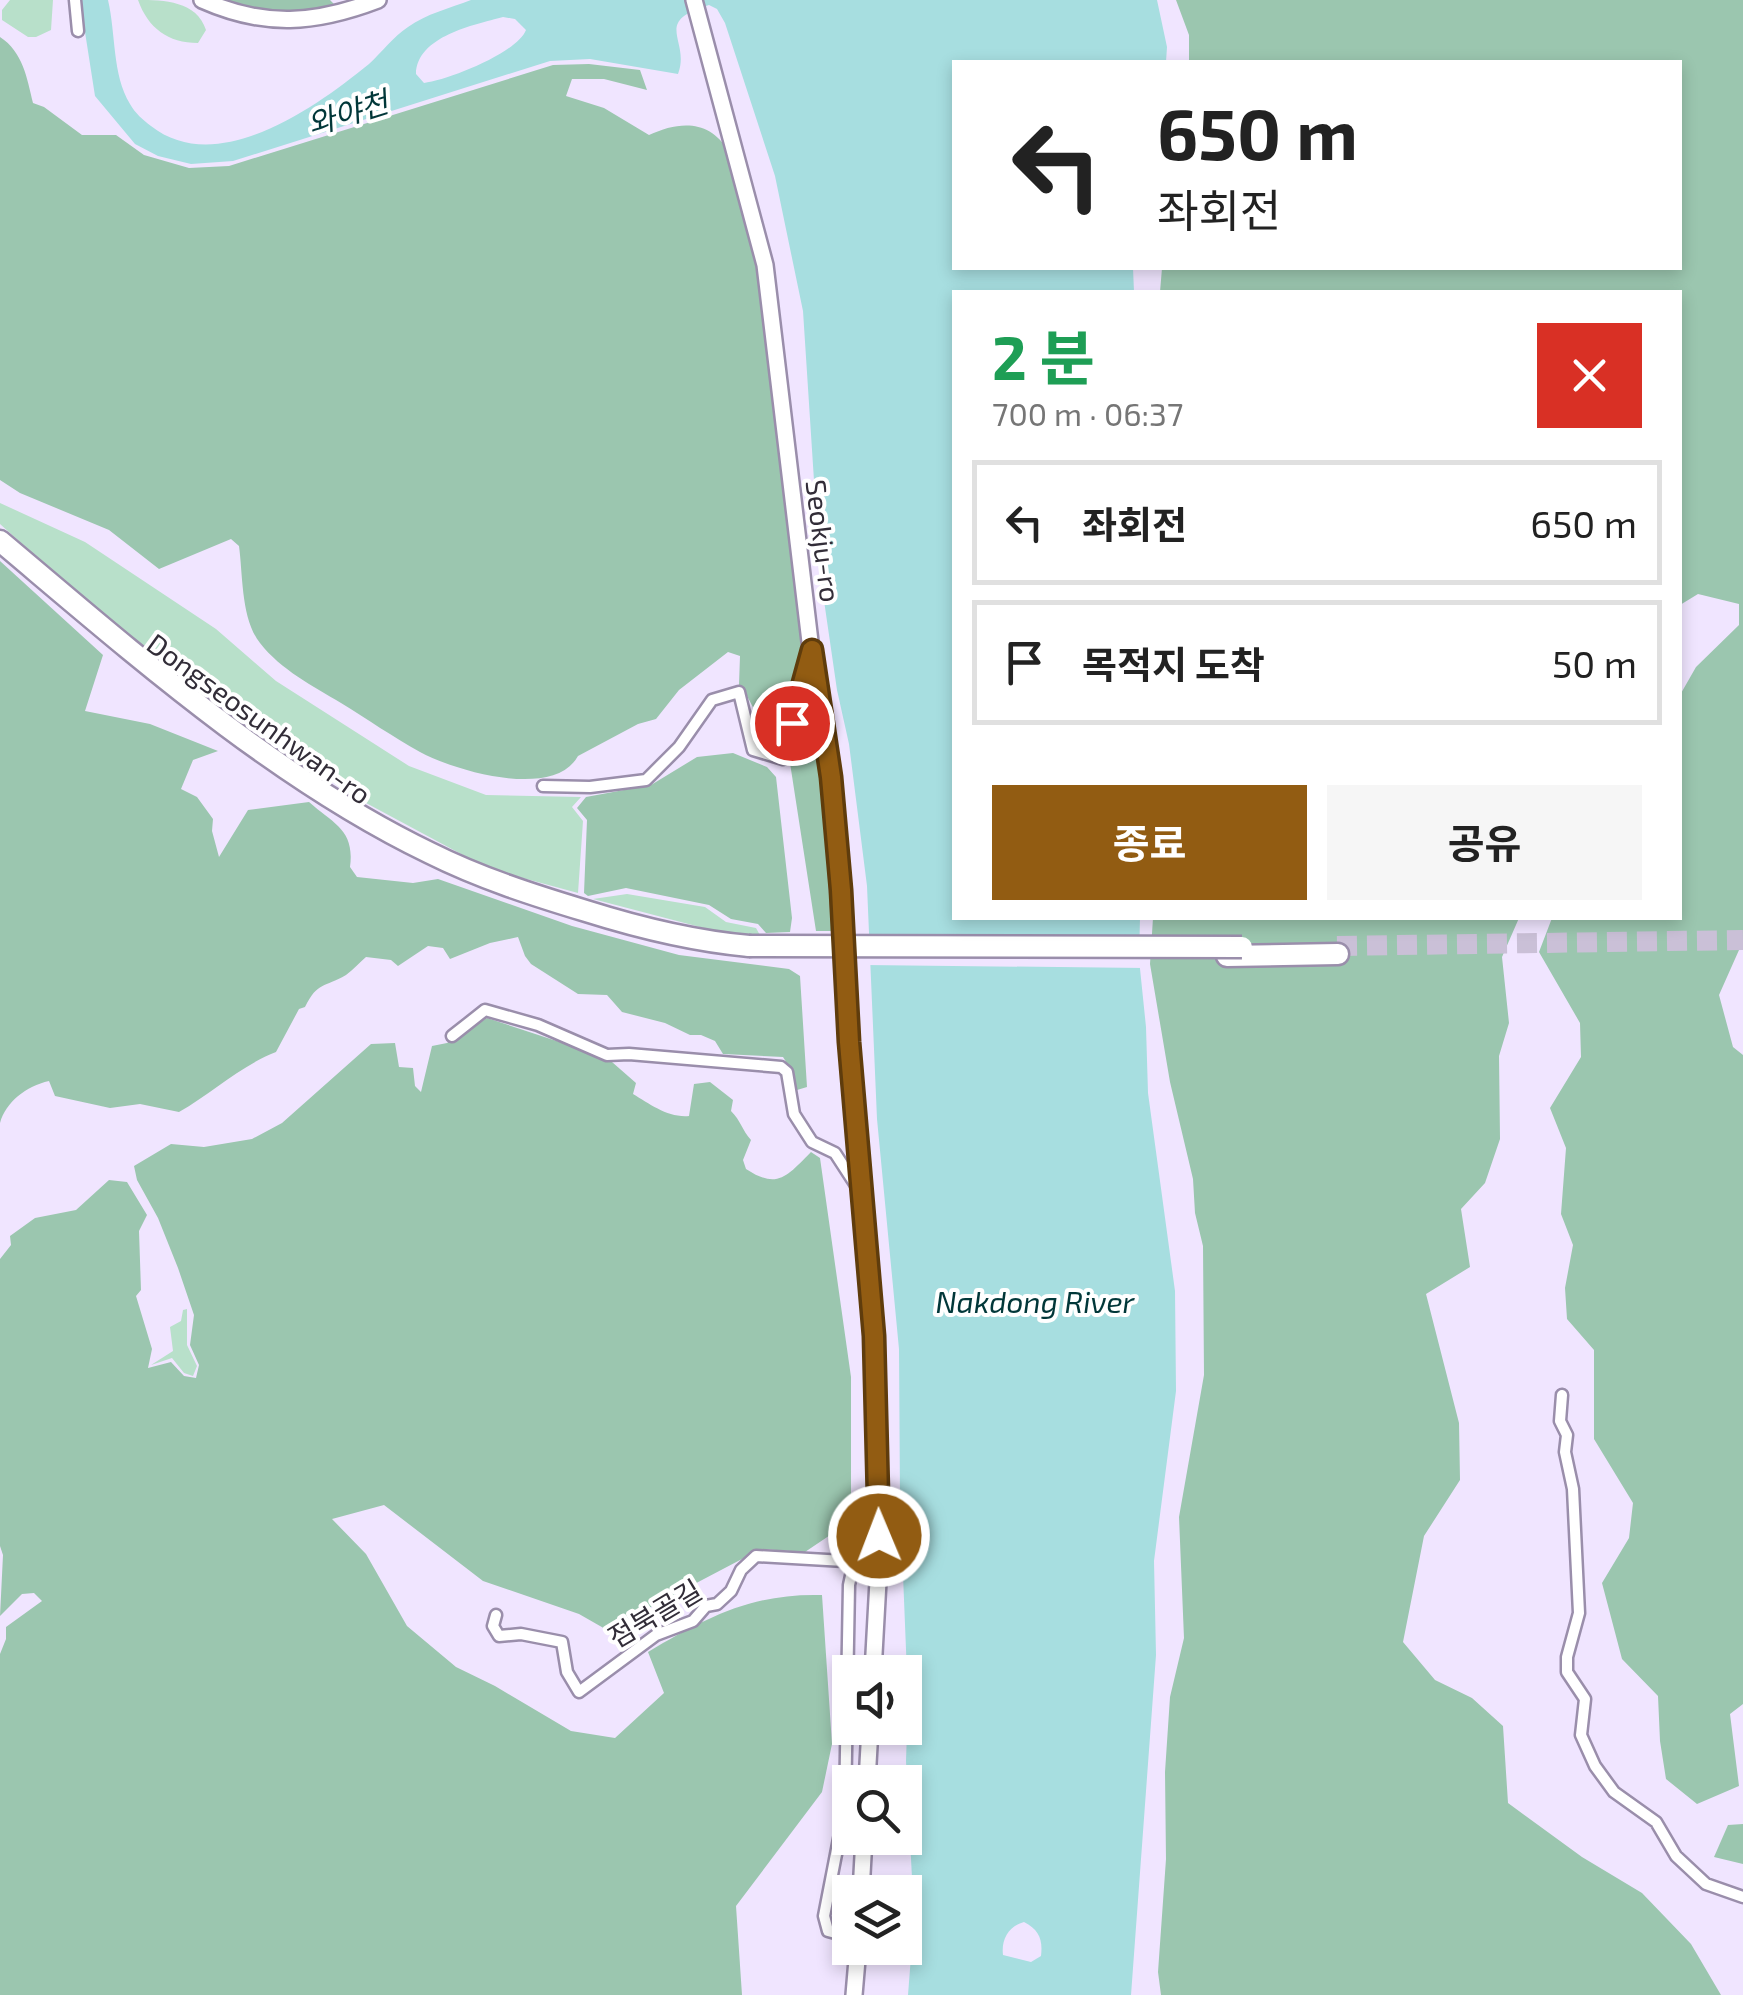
<!DOCTYPE html>
<html lang="ko">
<head>
<meta charset="utf-8">
<style>
  body { margin:0; font-family:"Exo 2","Noto Sans KR",sans-serif; background:#f6f6f6; color:#222; height:100vh; display:flex; flex-direction:column; font-size:38px; white-space:nowrap }
  * { box-sizing:border-box; margin:0 }
  p { font-size:32px; color:#767676 }
  .icon { flex:none; width:55px; height:55px; fill:none; stroke:currentColor; stroke-width:2; stroke-linecap:round; stroke-linejoin:round }
  .map { position:relative; flex:1; overflow:hidden }
  .side { position:absolute; left:952px; top:290px; width:730px; height:630px; display:flex; flex-direction:column; background:#fff; border-radius:0px; box-shadow:0 5px 15px #0003 }
  .side>* { flex:none }
  .hud { position:absolute; left:952px; top:60px; width:730px; height:210px; border-radius:0px; box-shadow:0 5px 15px #0003; background:#fff; color:#222; overflow:hidden }
  .tools { position:absolute; left:832px; top:1655px; display:grid; gap:20px }
  .tools a { display:grid; place-items:center; width:90px; height:90px; border-radius:0px; background:#fff; box-shadow:0 5px 15px #0003; font-size:50px }
  .pin { position:absolute; display:grid; place-items:center; width:85px; height:85px; color:#fff; margin:-42px; border:5px solid #fff; border-radius:50%; box-shadow:0 2px 10px #0007 }
  .me { position:absolute; width:110px; margin:-55px; rotate:359deg; stroke-linejoin:round; filter:drop-shadow(0 0 8px #0008) }
  .turn { display:flex; align-items:center; gap:35px; height:210px; padding:0 40px; font-size:45px }
  .turn .icon { width:130px; height:130px; stroke-width:2.5 }
  .turn b { display:block; font-size:70px; line-height:85px }
  .round { display:grid; place-items:center; flex:none; width:105px; height:105px; border-radius:0px; background:#f6f6f6 }
  .summary { display:flex; align-items:center; justify-content:space-between; height:170px; padding:0 40px }
  h1 { font-size:60px; font-weight:700; line-height:75px; color:#1e9e55 }
  .button { display:flex; gap:20px; margin-top:auto; padding:20px 40px }
  .button a { flex:1; height:115px; border-radius:0px; background:#925c12; color:#fff; font-size:40px; font-weight:700; line-height:115px; text-align:center }
  .button a+a { background:#f6f6f6; color:#222 }
  ul { padding:0; list-style:none }
  li { display:flex; align-items:center; gap:30px; height:125px; margin:0 20px 15px; padding:0 20px; border:5px solid #e0e0e0; border-radius:0px }
  li div { flex:1 }
  li b { display:block; font-size:38px }
  li em { font-style:normal }
  .map>svg:first-child { display:block }
  .green { fill:#b8e0ca }
  .forest { fill:#9bc6af }
  .water { fill:#a7dee0; fill-rule:evenodd }
  .pier { fill:#f0e5ff }
  .lines { fill:none; stroke-linecap:round; stroke-linejoin:round }
  .highway-tunnel { stroke:#cac0d7; stroke-width:20; stroke-dasharray:20 10; stroke-linecap:butt }
  .street-casing { stroke:#9a8eab; stroke-width:15 }
  .secondary-casing { stroke:#9a8eab; stroke-width:20 }
  .highway-casing { stroke:#9a8eab; stroke-width:25 }
  .street { stroke:#fff; stroke-width:10 }
  .secondary { stroke:#fff; stroke-width:15 }
  .highway { stroke:#fff; stroke-width:20 }
  .highway-bridge-casing { stroke:#9a8eab; stroke-width:25; stroke-linecap:butt }
  .highway-bridge { stroke:#fff; stroke-width:20 }
  .route-casing { stroke:#5f3c0c; stroke-width:25 }
  .route { stroke:#925c12; stroke-width:18 }
  .labels { text-anchor:middle; stroke-width:8; stroke-linejoin:round; paint-order:stroke }
  .street-label { font-size:28px; fill:#322d38; stroke:#fff }
  .water-label { font-size:30px; font-style:italic; fill:#013739; stroke:#fff }
</style>
</head>
<body>
<div class="map">
<svg width="1743" height="1995" viewBox="0 0 1743 1995">
  <rect width="100%" height="100%" fill="#f0e5ff"/>
  <path class="green" d="M10,0H53L51,30L36,37H28L2,20V10Z
    M138,0C164,0 197,1 206,30L198,43C168,43 148,28 138,0Z
    M0,503L85,542L216,629L276,681L409,766L486,795L581,797L572,807L583,821L578,893L489,869L353,796L258,732L99,613L0,524Z
    M627,894L705,907L726,922L756,928L761,937L719,932L593,899Z
    M187,1309V1345L197,1366L193,1376L184,1373L172,1358L151,1365L173,1351L170,1327L181,1321L183,1310Z"/>
  <path class="forest" d="M225,0H330L337,7C299,12 261,19 225,0Z
    M1176,0H1743V949L1739,950L1719,995L1733,1047L1743,1055V1704L1730,1714L1739,1786L1697,1804L1666,1779L1660,1741L1658,1696L1622,1659L1602,1583L1629,1538L1633,1503L1594,1439V1350L1567,1319L1565,1288L1573,1245L1561,1214L1566,1148L1550,1108L1581,1057L1580,1023L1539,952L1552,918H1680V695L1696,667L1739,625V604L1698,594L1680,605V292H1160L1162,268H1680V62H1189V35Z
    M0,37C23,52 27,78 33,103L44,107L82,135H116L144,155L189,168L229,166L553,65L589,64L640,70L647,90L604,79H572L566,96L604,108L649,135C679,121 710,119 729,152L758,263L804,656L782,746L776,729L766,732C759,721 746,690 739,685L740,656L728,652L679,690L656,719L638,724L578,756C554,800 455,771 420,752C393,737 367,719 341,703C313,686 281,670 260,643C241,619 243,576 239,546L231,539L159,569L109,530L20,493L0,480Z
    M0,561L103,655L85,711L150,724L218,751L193,760L181,789L197,797L213,819L212,831L219,857L248,810L309,802C334,824 355,830 350,867L357,877L413,883L438,879L572,926L679,955L789,969L800,976L807,1087L797,1090L792,1071L783,1057L723,1054L715,1041L701,1035H690L665,1023L622,1012L607,995L578,994L531,964L525,956L518,937L490,943L450,959L443,948L428,946L398,966L391,960L366,957C360,962 353,970 346,975C324,988 318,981 305,1007L299,1009L276,1052C242,1065 212,1093 179,1112L140,1104L110,1108L55,1096L49,1081C26,1086 6,1102 0,1123Z
    M811,704L820,746L837,931H816L790,763L806,708Z
    M733,753L767,767L776,777L792,918L790,932L766,933L758,924L731,919L709,905L626,888L588,896L584,893L587,820L577,808L586,797L651,785L697,757Z
    M1153,918H1519L1502,957L1509,1023L1499,1056L1500,1139L1485,1183L1461,1209L1470,1267L1426,1294L1459,1423L1460,1480L1424,1536L1403,1642L1435,1680L1472,1698L1503,1726L1508,1803L1582,1857L1642,1893L1691,1944L1721,1995H1161L1158,1972L1166,1859L1165,1772L1170,1697L1184,1638L1179,1517L1204,1375L1203,1246L1195,1213L1193,1179L1170,1082L1150,964Z
    M487,1018L596,1054L612,1062L636,1083L633,1094C650,1104 668,1118 689,1116L694,1084L710,1082L733,1100L731,1111C741,1121 742,1130 751,1140L743,1160L746,1169C778,1190 787,1176 811,1152L820,1158L851,1377V1521L805,1552L761,1549L607,1630L579,1614L483,1581L384,1505L332,1519L366,1554L407,1626L456,1667L495,1686L571,1731L615,1738L664,1693L648,1652C707,1617 753,1593 822,1595L832,1744L822,1792L736,1906L742,1995H0V1654L6,1639V1627L42,1601L34,1593L22,1594L0,1616L3,1555L0,1546V1259L11,1245L10,1236L35,1218L76,1210L109,1180L127,1182L147,1215L139,1231L141,1290L136,1296L152,1349L148,1368L171,1362L184,1376L196,1378L199,1365L190,1345L194,1315L178,1268L158,1218L137,1180L134,1166L171,1144L204,1147L252,1139L282,1123L371,1044L395,1043L399,1067L413,1068L415,1086L421,1092L432,1046L447,1043Z
    M1743,1824V1864L1714,1857L1728,1825Z"/>
  <path class="water" d="M80,0H108C116,34 112,74 130,104C135,113 143,120 151,126C217,178 315,108 369,64C382,52 393,37 408,27C426,14 450,8 471,0H1157L1167,47L1166,62H955V268H1133L1134,292H955V918H1140L1139,959L1146,1027L1148,1093L1175,1291L1176,1391L1154,1561L1156,1655L1131,1995H908L914,1917L906,1761L908,1699L900,1500L899,1349L877,1119L867,886L849,744L837,690L820,573L803,311L775,176L725,23L717,9L709,5C651,22 691,40 678,74L590,59L550,61L233,161L191,164L158,156L135,144L95,96ZM503,17L515,19L526,30C517,53 448,80 424,83L416,74C417,36 474,25 503,17ZM1024,1922C1039,1930 1043,1939 1041,1956L1031,1962L1003,1955C1001,1939 1009,1926 1024,1922Z"/>
  <path class="pier" d="M1145,935V968L865,965L864,939Z"/>
  <g class="lines">
    <path class="highway-tunnel" d="M1337,946L1743,940"/>
    <defs>
      <path id="street" d="M75,0L78,31
        M543,786L590,787L646,780L679,747L712,700L739,692L753,750L783,759L810,656
        M452,1036L485,1010L538,1025L607,1055L629,1054L781,1067L787,1072L794,1114L812,1142L835,1153L861,1193
        M1562,1395L1560,1421L1567,1435L1565,1452L1573,1489L1579,1613L1567,1657V1672L1585,1699L1581,1735L1595,1766L1614,1792L1656,1822L1676,1856L1706,1884L1743,1897
        M496,1615L493,1626L499,1636L521,1634L562,1642L567,1672L579,1692L656,1635L693,1621L706,1606L717,1604L731,1591L741,1570L756,1556L879,1563
        M850,1937L828,1931L824,1916L845,1808L849,1585L854,1562"/>
      <path id="secondary" d="M202,0C265,28 315,24 378,0
        M694,0L765,265L811,650L831,777L849,1042L875,1336L879,1563L873,1672
        M867,1782L870,1728
        M861,1892L864,1838
        M854,1995L858,1948"/>
      <path id="highway" d="M0,541C132,652 274,778 430,853C480,878 533,895 586,911C640,928 693,941 749,946
        M1227,956L1338,954"/>
    </defs>
    <use href="#street" class="street-casing"/>
    <use href="#secondary" class="secondary-casing"/>
    <use href="#highway" class="highway-casing"/>
    <use href="#street" class="street"/>
    <use href="#secondary" class="secondary"/>
    <use href="#highway" class="highway"/>
    <defs>
      <path id="highway-bridge" d="M749,946L1242,947"/>
    </defs>
    <use href="#highway-bridge" class="highway-bridge-casing"/>
    <use href="#highway-bridge" class="highway-bridge"/>
  </g>
  <g class="lines">
    <defs>
      <path id="route" d="M792,723L812,650L831,777L841,890L849,1042L874,1336L879,1536"/>
    </defs>
    <use href="#route" class="route-casing"/>
    <use href="#route" class="route"/>
  </g>
  <g class="labels">
    <g class="street-label">
      <text transform="translate(823 541) rotate(83)" y="10">Seokju-ro</text>
      <text transform="translate(259 719) rotate(36)" y="10">Dongseosunhwan-ro</text>
      <text transform="translate(655 1614) rotate(-31)" y="10">점북골길</text>
    </g>
    <g class="water-label">
      <text transform="translate(348 114) rotate(-17)" y="10">와야천</text>
      <text x="1035" y="1313">Nakdong River</text>
    </g>
  </g>
</svg>
<div class="tools">
<a><svg class="icon" aria-label="sound" viewBox="0 0 24 24"><path d="M4 9h4l5-4v14l-5-4H4zM17 9q2 3 0 6"/></svg></a>
<a><svg class="icon" aria-label="search" viewBox="0 0 24 24"><circle cx="10" cy="10" r="6"/><path d="M15 15l6 6"/></svg></a>
<a><svg class="icon" aria-label="layers" viewBox="0 0 24 24"><path d="M12 4l9 5-9 5-9-5zM3 14l9 5 9-5"/></svg></a>
</div>
<div class="pin" style="left:792px;top:723px;background:#d93025"><svg class="icon" aria-label="arrive" viewBox="0 0 24 24"><path d="M6 21V4h12l-3 4 3 4H6"/></svg></div>
<svg class="me" style="left:879px;top:1536px" viewBox="-20 -20 40 40"><circle r="17" fill="#925c12" stroke="#fff" stroke-width="3"/><path d="M0-11L8 9 0 5-8 9z" fill="#fff"/></svg>
<div class="hud">
<div class="turn"><svg class="icon" aria-label="left" viewBox="0 0 24 24"><path d="M17 20v-9H6M10 6l-5 5 5 5"/></svg><div><b>650 m</b>좌회전</div></div>
</div>
<section class="side">
<div class="summary"><div><h1>2 분</h1><p>700 m · 06:37</p></div><a class="round" style="background:#d93025;color:#fff"><svg class="icon" aria-label="close" viewBox="0 0 24 24"><path d="M6 6l12 12M18 6L6 18"/></svg></a></div>
<ul>
<li><svg class="icon" aria-label="left" viewBox="0 0 24 24"><path d="M17 20v-9H6M10 6l-5 5 5 5"/></svg><div><b>좌회전</b></div><em>650 m</em></li>
<li><svg class="icon" aria-label="arrive" viewBox="0 0 24 24"><path d="M6 21V4h12l-3 4 3 4H6"/></svg><div><b>목적지 도착</b></div><em>50 m</em></li>
</ul>
<div class="button"><a>종료</a><a>공유</a></div>
</section>
</div>
</body>
</html>
